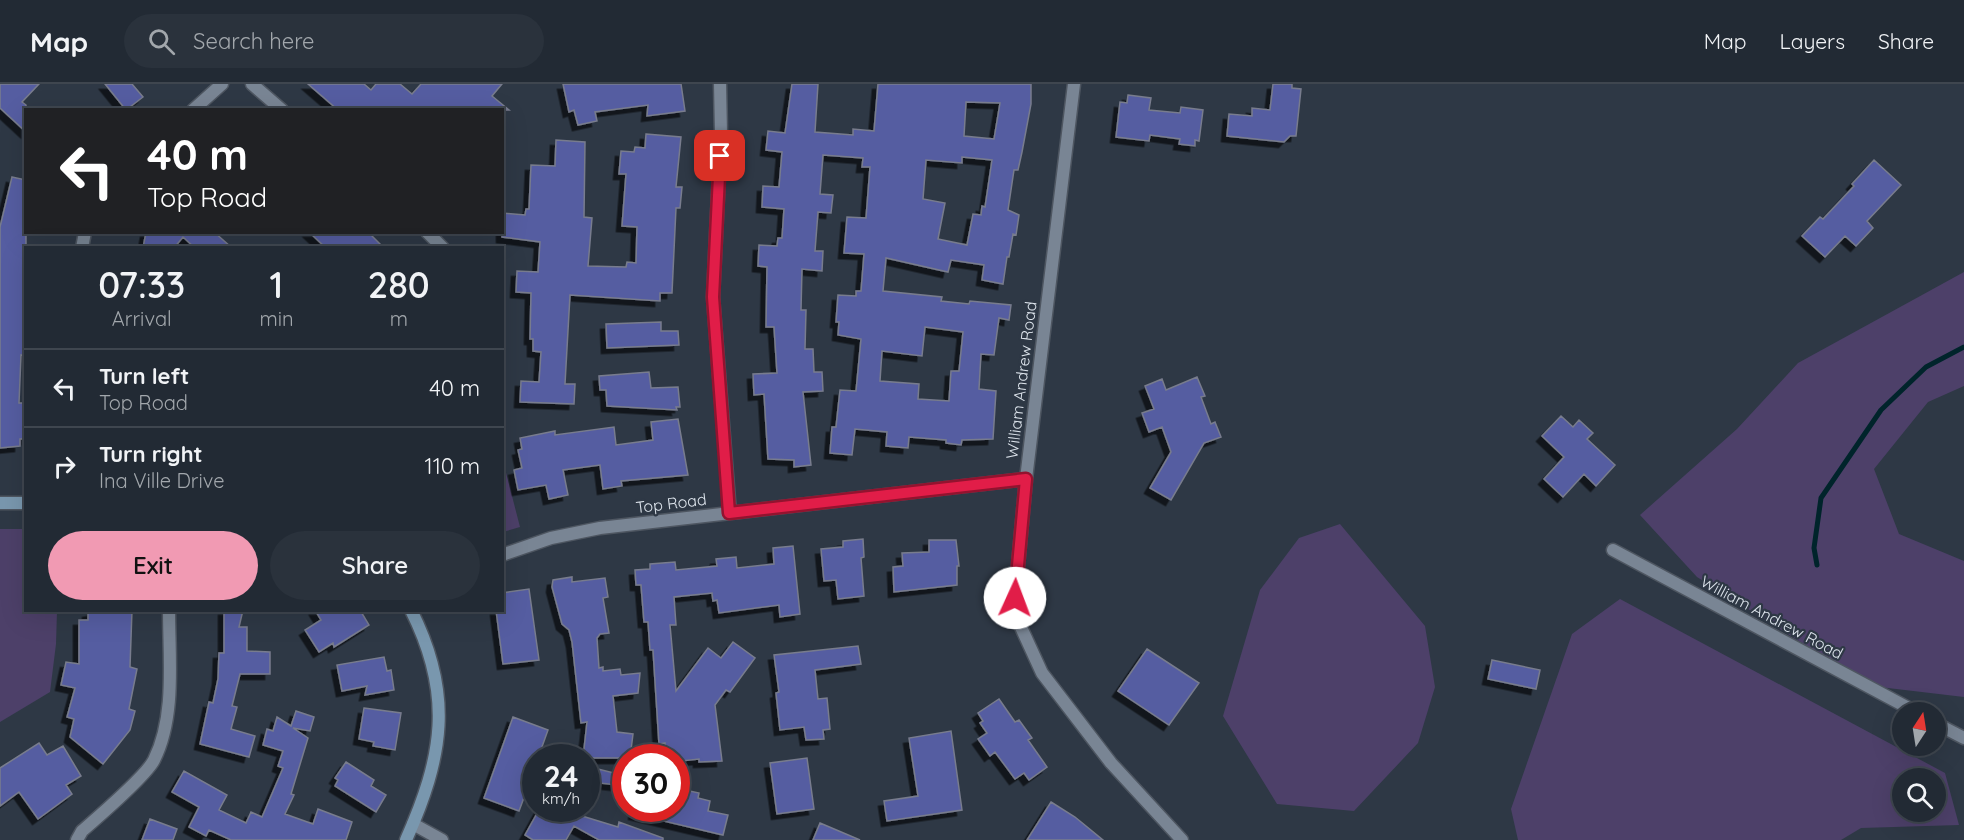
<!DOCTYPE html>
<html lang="en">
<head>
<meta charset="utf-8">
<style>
  body { margin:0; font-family:Quicksand,sans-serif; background:#2a323c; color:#f1f3f6; height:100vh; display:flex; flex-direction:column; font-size:22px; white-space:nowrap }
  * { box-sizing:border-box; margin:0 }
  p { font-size:20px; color:#a2a7ac }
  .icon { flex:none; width:33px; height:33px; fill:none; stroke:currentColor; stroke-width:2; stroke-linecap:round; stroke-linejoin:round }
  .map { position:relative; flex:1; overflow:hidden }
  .panel { position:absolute; left:24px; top:162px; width:480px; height:366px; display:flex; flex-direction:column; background:#222a34; border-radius:0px; box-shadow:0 6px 24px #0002,0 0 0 2px #3f464f }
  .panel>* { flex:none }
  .guide { position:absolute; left:24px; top:24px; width:480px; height:126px; border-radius:0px; box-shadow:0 6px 24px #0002,0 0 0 2px #3f464f; background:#202124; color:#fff; overflow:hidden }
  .needle { width:39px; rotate:12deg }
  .tools { position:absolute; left:1892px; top:618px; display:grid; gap:12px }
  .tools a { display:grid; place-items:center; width:54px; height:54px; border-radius:50%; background:#222a34; box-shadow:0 6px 24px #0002,0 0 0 2px #3f464f; font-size:30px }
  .speed { position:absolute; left:522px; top:660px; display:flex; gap:12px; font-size:30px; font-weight:700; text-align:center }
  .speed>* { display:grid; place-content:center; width:78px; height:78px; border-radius:50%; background:#222a34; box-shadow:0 6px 24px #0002,0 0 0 2px #3f464f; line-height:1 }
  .speed small { font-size:15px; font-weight:400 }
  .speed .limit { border:9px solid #d22; background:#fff; color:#111 }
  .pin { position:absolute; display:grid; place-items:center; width:51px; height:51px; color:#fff; margin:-26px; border-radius:12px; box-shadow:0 3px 9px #0006 }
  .me { position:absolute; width:66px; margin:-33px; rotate:2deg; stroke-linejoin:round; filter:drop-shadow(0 0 4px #0008) }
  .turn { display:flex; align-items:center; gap:21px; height:126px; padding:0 24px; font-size:27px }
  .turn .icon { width:78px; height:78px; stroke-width:2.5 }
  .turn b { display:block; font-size:42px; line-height:51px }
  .eta { display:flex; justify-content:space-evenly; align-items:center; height:102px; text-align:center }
  .eta b { font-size:36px; font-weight:600; line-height:42px }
  .action { display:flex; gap:12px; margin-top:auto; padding:12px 24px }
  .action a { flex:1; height:69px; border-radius:36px; background:#f19ab3; color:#111; font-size:24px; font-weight:600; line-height:69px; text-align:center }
  .action a+a { background:#2a323c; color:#f1f3f6 }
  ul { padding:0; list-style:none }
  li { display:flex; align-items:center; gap:18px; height:78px; padding:0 24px; border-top:2px solid #3f464f }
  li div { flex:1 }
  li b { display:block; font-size:22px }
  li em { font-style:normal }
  header { display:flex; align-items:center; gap:36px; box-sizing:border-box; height:84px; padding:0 30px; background:#222a34; border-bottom:2px solid #3f464f }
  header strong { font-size:28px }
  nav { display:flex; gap:33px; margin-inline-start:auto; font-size:21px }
  .search { width:420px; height:54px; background:#2a323c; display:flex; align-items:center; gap:15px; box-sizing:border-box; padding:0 21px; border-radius:33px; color:#a2a7ac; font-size:22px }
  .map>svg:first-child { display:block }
  .green { fill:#4d4069; fill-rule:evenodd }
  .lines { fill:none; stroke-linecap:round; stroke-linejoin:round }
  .stream { stroke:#00242b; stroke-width:5 }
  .building { fill:#555da1; stroke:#787c8d; stroke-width:1.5; fill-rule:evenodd; filter:url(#shadow) }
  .street-casing { stroke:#4e5661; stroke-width:15 }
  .secondary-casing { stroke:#4e5661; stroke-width:15 }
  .street { stroke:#798594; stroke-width:12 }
  .secondary { stroke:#7997ae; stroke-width:12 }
  .route-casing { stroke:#92132f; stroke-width:15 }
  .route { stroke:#e11d48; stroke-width:10 }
  .labels { text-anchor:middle; stroke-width:4.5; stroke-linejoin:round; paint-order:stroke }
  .street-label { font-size:16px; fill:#dee5ed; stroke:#2e3845 }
</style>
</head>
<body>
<header>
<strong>Map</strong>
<div class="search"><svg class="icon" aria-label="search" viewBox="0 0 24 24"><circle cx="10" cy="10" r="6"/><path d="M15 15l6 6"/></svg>Search here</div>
<nav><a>Map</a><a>Layers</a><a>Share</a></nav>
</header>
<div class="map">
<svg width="1964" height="756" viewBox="0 0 1964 756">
  <defs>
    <filter id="shadow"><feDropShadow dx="-5.5" dy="5.5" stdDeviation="0" flood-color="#0009"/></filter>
  </defs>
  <rect width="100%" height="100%" fill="#2e3845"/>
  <path class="green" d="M1964,188V302L1928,318L1874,385L1899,450L1964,477V613L1871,602L1697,493L1640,431L1737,345L1798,279Z
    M503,377L520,443L503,448H502Z
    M1340,440L1425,542L1435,603L1418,659L1354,727L1277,720L1223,632L1260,506L1299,454Z
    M0,445H25L26,526L57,527L56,560L50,608L0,638Z
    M1620,515L1945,689L1959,741L1861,744L1841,756H1518L1511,725L1572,550ZM1935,694V728H1902V694Z"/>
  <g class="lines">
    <path class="stream" d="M1817,481L1814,464L1821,414L1881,326L1926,283L1964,263"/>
  </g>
  <path class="building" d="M0,0H39L22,18L26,21V48L0,24Z
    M105,0H132L143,13L126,26Z
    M308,0H364L371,6L376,0H400L412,10L421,0H502L492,12L509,26H338Z
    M563,0H681L685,27L647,32L648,21L595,28L597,37L578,41L574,26L569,28Z
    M792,0H818L815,48L853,51V45L874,47L878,0H1031V20L1022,68L1018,86H1014L1008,126L1019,131L1016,151L1013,150L1009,173H1007L1003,200L982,196L984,181L951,176L948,188L886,174L883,207L942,213L941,217L969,220L970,217L1011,221L1009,236L999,234L994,271L981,270L979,305L996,307L993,355L962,356L961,361L946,359V356L909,353L908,364L886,362L887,348L855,345L852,371L830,369L832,343H836L840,306L856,307L861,255L838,251L839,238H836L838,211L856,212V207H861L864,170L844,169L847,133L866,134L870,83H862L863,74L823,71L820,110L833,111L831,129L818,128L815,167H823L822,187L802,185L801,226H806L805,265H813L814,288H822L823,307L803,308L811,381L794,383V376L768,375L764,310L754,311L753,290L777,289L774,243H766L767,183L758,182L759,161L777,162L778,154H782L784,125L762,123L763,102L779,103L782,68L766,66L768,47L785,49ZM966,18L1000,19L994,55L964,52ZM962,73L992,76L985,123L982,122L981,131L973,130L967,161L938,155L945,119L923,115L926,76L962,79ZM925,243L963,248L959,287H951L949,317L918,315L919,300L880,297L882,267L922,272Z
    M1273,0H1292V4L1301,5L1296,52H1290L1284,58L1227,52L1229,30L1252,32V24L1270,26Z
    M1128,11L1151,14L1149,26L1180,29L1181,23L1203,26L1199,57L1195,56V62L1179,60L1180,55L1150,51L1149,57L1116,53L1120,18L1127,19Z
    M646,50L681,53L676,103H682L680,124H676L672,209H660V217L570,211L565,300H575L574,320L520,318L521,297L539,298L541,268L533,267V255H530L531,209L516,208L517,187L538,188L540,158L502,153V129L525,131L526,125H529L531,81L555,82L556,56L585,58L584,133L592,134L588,182L626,183L627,178L636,179L637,143L622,142L626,90H619L621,67L634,68L635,63L645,64Z
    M1874,76L1901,101L1867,137L1873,144L1856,162L1845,152L1825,173L1802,152L1820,133L1823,135L1854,102L1852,100Z
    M12,93L26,96V272L21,271L19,319H26V355H20V362L0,364V143Z
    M146,148H214L232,164H195L183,153L174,164H143Z
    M309,148H368L384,164H326Z
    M661,238V247H678L679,261L607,264L606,240Z
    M649,288L651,304L678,303L680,323H676L677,326L607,322L606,306H600L599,292Z
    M1197,293L1205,312L1201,313L1211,340L1215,338L1221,353L1204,359L1171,416L1150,404L1171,368L1162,343L1149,348L1142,329L1154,325L1145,302L1162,295L1166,306Z
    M1561,332L1573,343L1579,336L1593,349L1587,355L1615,381L1596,402L1584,390L1563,413L1544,395L1564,373L1542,352Z
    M678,335L688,391L621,397L622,402L603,405L600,381L563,386L568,411L549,415L546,401L518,406L514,386L522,384L518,366L522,365L520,354L555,347V351L614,343L616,361L653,356L651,338Z
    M863,455L864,473L861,474L864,512L838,515L836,496L824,497L821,465L843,463V457Z
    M929,456H956L959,482H957V501L894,508L893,483L903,482L902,469L929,468Z
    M793,462L800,530L780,533L779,521L719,529L717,516L713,517L712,509L674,513L676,541H670L676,607L708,564L721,574L733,558L755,574L730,608L726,606L715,621L722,677L699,678V675L681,677L680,674H666L665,659L659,660L653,566H650L648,538H644L641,501H636L635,486L650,485V480L675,478L676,486L717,482L716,475L736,473L737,484L774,480L773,464Z
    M572,493V498L605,494L608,513L603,514L609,549L600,550L597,554L599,584L603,583V587L620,585L621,591L640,589L638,609L613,612L617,648L633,650L630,674H583L587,638L581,639L572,558L569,546L562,540L552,503L553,496Z
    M529,505L539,576L503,580L496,526H502V509Z
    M98,526H132L130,583L137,585L129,625L135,627L130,646L103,680L70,653L74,635L67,633L75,604L61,601L66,578L79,580V536H88V528Z
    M224,526H243L239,543H247V567L270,568V590H240L232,622L237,623L231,645L255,652L249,673L200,660L209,618L213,619L218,595L219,569H224Z
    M315,526H360L369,541L334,563L333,559L319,568L305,546L321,536Z
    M858,562L861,580L815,586L818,615L827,614L830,645L823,646L824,655L806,656L804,643L780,646L776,609L779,608L774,571Z
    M1147,565L1199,599L1169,641L1118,607Z
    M384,573L387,587L391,586L394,606L365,611L367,602L342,607L337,581Z
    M1492,576L1540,586L1536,605L1488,595Z
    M999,615L1015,638L1019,636L1032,654L1028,656L1047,683L1029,696L1024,689L1015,695L995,668L990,672L978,655L987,649L980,639L983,637L978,629Z
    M364,624L401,629L395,666L373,662L374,658L359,655Z
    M296,627L314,633L310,647L293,644L308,654L291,710L294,711L285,730L313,740L318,725L352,738L346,756H231L209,746L206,752L189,743L199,723L172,708L184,687L227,711L219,726L246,739L251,728L262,733L283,684L278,682L283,667L263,661L267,645L273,647L277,633L291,642Z
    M513,633L548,646L538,674H536V681L519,727L484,714Z
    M951,647L962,726L887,737L884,717L918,712L909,654Z
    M39,659L47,671L63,662L81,692L66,701L72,710L38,735L19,708L0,722V684Z
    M807,674L814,725L777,730L770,679Z
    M346,678L374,696L371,702L386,711L376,728L335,702L338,696L335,694Z
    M586,682L626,692V702L600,699L586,723Z
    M676,704L699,709L698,714L710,717L708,727L728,731L723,751L634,730L635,724H676Z
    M1051,718L1075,733L1103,756H1027Z
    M540,724H586L582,732L618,743L619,738L663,754V756H599L574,742L566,756H533L525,751Z
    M150,735L177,745L173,756H142Z
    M820,739L860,756H813Z"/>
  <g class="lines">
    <defs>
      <path id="street" d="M252,0L282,26
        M720,0L721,49L713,213L730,429
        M1074,0L1026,395L1015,514L1020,541L1042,589L1111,679L1182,756
        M193,26L222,0
        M427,148L443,164
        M82,164L85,148
        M1613,466L1916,628
        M502,471L551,454L600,444L1026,395
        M1935,639L1964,654
        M413,740L442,756
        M77,756L82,747C97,734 146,692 154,676C176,632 169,575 169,526"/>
      <path id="secondary" d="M0,419H26
        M406,756C443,673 454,611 411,526"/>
    </defs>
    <use href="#street" class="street-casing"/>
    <use href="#secondary" class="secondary-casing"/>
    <use href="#street" class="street"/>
    <use href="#secondary" class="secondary"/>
  </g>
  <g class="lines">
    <defs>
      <path id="route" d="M720,72L713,213L729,429L1026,395L1015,514"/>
    </defs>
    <use href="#route" class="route-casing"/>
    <use href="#route" class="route"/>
  </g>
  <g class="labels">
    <g class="street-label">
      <text transform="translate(1021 296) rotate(-83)" y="6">William Andrew Road</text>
      <text transform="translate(671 419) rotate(-7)" y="6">Top Road</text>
      <text transform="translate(1772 533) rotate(28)" y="6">William Andrew Road</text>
    </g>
  </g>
</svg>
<div class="tools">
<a><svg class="needle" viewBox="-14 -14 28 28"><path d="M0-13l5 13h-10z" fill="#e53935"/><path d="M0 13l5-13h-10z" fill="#a2a7ac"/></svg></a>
<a><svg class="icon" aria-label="search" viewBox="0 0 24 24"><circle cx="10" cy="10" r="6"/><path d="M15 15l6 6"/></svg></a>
</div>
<div class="speed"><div>24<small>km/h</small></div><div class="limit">30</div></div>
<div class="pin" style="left:720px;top:72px;background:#d93025"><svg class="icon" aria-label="arrive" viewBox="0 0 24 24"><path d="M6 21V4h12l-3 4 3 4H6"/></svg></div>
<svg class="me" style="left:1015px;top:514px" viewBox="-20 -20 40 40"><circle r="19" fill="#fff"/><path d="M0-13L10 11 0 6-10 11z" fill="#e11d48"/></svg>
<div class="guide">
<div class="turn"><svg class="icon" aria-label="left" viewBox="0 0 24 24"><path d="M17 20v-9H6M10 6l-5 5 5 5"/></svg><div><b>40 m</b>Top Road</div></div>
</div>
<section class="panel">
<div class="eta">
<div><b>07:33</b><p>Arrival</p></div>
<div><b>1</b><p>min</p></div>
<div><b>280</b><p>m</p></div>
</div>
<ul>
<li><svg class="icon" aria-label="left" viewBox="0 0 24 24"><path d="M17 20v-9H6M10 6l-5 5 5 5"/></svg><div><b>Turn left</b><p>Top Road</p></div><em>40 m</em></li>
<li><svg class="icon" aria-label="right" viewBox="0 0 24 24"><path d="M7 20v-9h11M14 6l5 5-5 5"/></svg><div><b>Turn right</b><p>Ina Ville Drive</p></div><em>110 m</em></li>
</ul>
<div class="action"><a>Exit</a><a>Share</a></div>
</section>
</div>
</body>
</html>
